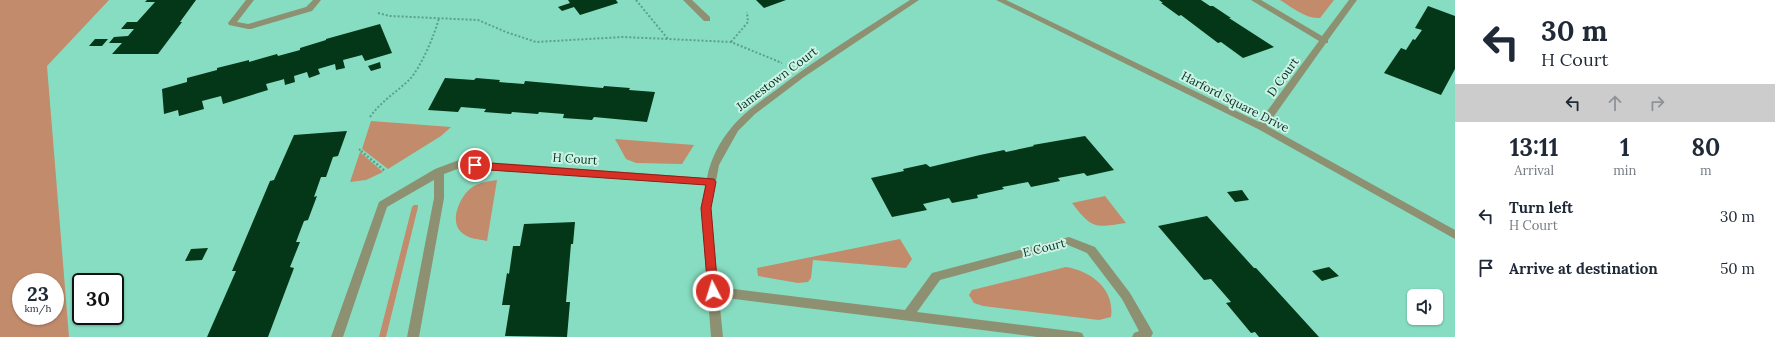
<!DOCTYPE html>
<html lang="en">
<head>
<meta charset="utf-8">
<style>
  body { margin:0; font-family:Lora,serif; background:#f6f6f7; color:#1f2937; height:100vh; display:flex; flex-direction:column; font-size:15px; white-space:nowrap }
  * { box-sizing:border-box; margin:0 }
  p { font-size:13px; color:#747a83 }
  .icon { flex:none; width:22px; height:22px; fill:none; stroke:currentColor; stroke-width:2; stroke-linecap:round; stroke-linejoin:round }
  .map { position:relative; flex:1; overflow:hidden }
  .side { display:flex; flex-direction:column; background:#fff; width:320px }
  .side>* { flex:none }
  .guide { background:#fff; color:#1f2937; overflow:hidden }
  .fabs { position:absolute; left:1407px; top:289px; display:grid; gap:8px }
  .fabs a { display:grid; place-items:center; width:36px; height:36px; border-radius:6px; background:#fff; box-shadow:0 1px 3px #0004; font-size:20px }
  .speed { position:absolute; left:12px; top:273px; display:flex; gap:8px; font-size:20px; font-weight:700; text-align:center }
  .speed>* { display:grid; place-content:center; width:52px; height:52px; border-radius:50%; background:#fff; box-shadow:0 1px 3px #0004; line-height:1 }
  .speed small { font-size:10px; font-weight:400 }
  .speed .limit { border:2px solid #111; border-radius:6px; background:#fff; color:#111 }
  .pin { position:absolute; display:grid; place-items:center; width:34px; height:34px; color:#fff; margin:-17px; border:2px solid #fff; border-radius:50%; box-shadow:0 1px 4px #0007 }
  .me { position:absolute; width:44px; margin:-22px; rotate:355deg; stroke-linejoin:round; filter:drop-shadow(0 0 3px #0008) }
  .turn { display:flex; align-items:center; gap:14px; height:84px; padding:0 20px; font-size:18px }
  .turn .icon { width:52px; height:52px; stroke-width:2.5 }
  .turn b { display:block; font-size:28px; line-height:34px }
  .lanes { display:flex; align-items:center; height:38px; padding:0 20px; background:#0003; justify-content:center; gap:20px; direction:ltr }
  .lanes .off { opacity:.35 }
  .eta { display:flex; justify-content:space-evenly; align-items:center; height:68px; text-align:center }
  .eta b { font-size:24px; font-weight:700; line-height:28px }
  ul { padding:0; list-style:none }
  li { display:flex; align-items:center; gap:12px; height:52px; padding:0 20px }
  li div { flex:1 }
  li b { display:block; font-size:15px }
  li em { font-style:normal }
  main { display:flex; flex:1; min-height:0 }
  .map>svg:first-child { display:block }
  .green { fill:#c28b6c; fill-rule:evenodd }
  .building { fill:#033717 }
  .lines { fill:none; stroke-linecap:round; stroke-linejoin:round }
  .path-far1 { stroke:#5ba08a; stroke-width:2; stroke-dasharray:2 2; stroke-linecap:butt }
  .path { stroke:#5ba08a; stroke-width:2.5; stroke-dasharray:2 2; stroke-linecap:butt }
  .minor { fill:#8e9072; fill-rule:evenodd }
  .route { fill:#d93025; stroke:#8d1f18 }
  .labels { text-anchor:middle; stroke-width:4; stroke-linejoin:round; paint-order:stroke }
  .street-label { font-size:12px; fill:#072e23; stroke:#ccf4e5 }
</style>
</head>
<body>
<main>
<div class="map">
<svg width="1455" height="337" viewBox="0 0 1455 337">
  <rect width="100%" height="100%" fill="#87ddc1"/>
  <path class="green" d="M0,0H109L47,66L69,337H0ZM21,282H55V316H21Z
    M1280,0H1334L1320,18C1305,19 1292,7 1280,0Z
    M371,121L451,127L441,136L388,169L362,149Z
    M615,139L694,145L682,164L636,163L626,159Z
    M360,152L383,172L366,180L350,182Z
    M497,180L487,241C478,239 468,239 461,232C448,220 462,191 476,185C483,182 490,181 497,180Z
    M1105,196L1126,223C1095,228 1092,229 1072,203Z
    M414,205H418V207L386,337H379L412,207Z
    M900,239L912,259L906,268L813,260L811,278L808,282L798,283L758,276L757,268Z
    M1066,267C1091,271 1115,289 1111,317L1099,320L983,306L974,303L969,295L972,290Z"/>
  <path class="building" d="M147,0H196L180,22H182L158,54H112L122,43H109L114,37L128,36L134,29H121L127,22H137L155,2H145Z
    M568,0H616L618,3L580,15L574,7L562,11L558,7L570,3Z
    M756,0H786L764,8Z
    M1159,0H1201L1210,6H1213L1231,18H1229L1274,47L1243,58L1221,42L1218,43L1181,15L1179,16L1161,3H1163Z
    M1428,6L1455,16V69L1441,95L1384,73L1401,48L1406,50L1413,39L1415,40L1422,30L1415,28Z
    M380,24L392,53L365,61L362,55L343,60L345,68L336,70L335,64L318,69L320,74L309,78L307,72L294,76L295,82L285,85L284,79L281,80L266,84L268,90L223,104L221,96L202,101L204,109L179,116L178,110L164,114L162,89L187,82V78L217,70V68L249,60V62L277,54L278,56L300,50V48L326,40V39Z
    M95,39H108L102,46H89Z
    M380,62L381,68L371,71L368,66Z
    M445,78L474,80L476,78L500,80L499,82L524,84L525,81L603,88L604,86L630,88L629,90L655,92L647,122L594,117L592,120L563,118L564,114L539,112L538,114L512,112L511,114L484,112L486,109L461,107L458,112L428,110Z
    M347,131L338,156L333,157L326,177H321L314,197L317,196L308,220L304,221L296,242H300L290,267L294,268L268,337H207L236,271H232L270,181L274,180L294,135Z
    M1085,136L1114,170L1087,176L1084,173L1058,178L1060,181L1031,187L1028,182L1002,187L1004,189L977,195L978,198L952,203L949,198L923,204L927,210L892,217L871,178L904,171L903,169L926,164L930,167L980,155L1004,150L1006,152L1034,146L1033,145Z
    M1242,190L1249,200L1235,202L1227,192Z
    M1207,216L1254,268H1256L1319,337H1259L1255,332L1251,333L1226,303L1231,302L1211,279L1204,280L1158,226Z
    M575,222L573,244H571L566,302H570L567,337L505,336L510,305H502L507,273L509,274L513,246H520L524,224Z
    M208,248L202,260L185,261L191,249Z
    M1329,267L1339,276L1322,281L1312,271Z"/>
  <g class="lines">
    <path class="path-far1" d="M636,0L668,39L731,42L782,63
      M378,13L390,16L478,20L506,32L536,42L623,37L668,39
      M731,42L748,22L747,12
      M370,117C381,101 397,92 410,79C421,67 435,34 439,18
      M359,149L362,152"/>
    <path class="path" d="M361,151L385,171"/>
    <path class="minor" d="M246,0H254L237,22L248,24L306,7L313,0H321L312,11L251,29H248L229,25L228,23Z
      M683,0H692L710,17V21H704Z
      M910,0H919L804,77L755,114L738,131L719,165L711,208L718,287L905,310L932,273L1069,237L1095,247L1130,293L1151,329L1153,333L1151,337H1132L1134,333L1139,331L1122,299L1087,253L1068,245L940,280L917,312L1078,332L1082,333L1084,337H1037L719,297L723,337H711L701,208L705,185L460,168L444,174V198L419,337H407L434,198V180L387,207L343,337H331L379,202L435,169L459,160L707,178C710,160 720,141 732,127C744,112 761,101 776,90C819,57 865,29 910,0Z
      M996,0H1006L1259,122L1319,41L1251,0H1261L1322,36L1349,0H1357L1328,40V43H1326L1267,126L1455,230V239L1258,129Z"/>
  </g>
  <path class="route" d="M475,162L714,179L716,182L711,208L718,291L716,294L713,295L709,294L708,291L701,208L706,185L475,169L470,165Z"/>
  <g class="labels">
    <g class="street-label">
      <text transform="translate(1283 77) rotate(-54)" y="4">D Court</text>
      <text transform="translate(777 79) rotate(-37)" y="4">Jamestown Court</text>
      <text transform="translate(1235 102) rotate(27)" y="4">Harford Square Drive</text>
      <text transform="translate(575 159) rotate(4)" y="4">H Court</text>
      <text transform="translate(1044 248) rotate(-14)" y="4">E Court</text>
    </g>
  </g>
</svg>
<div class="fabs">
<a><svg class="icon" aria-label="sound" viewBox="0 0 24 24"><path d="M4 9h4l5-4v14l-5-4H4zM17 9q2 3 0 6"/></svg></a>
</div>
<div class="speed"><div>23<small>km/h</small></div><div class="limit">30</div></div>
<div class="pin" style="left:475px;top:165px;background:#d93025"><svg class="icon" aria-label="arrive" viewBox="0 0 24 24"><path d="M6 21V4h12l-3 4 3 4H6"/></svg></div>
<svg class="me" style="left:713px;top:291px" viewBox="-20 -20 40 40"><circle r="17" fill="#d93025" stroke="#fff" stroke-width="3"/><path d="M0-11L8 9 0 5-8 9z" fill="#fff"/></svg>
</div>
<section class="side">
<div class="guide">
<div class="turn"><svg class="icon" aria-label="left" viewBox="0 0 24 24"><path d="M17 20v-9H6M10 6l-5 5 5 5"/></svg><div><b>30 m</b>H Court</div></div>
<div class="lanes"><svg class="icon" aria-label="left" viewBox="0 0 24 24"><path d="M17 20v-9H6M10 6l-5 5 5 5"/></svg><svg class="icon off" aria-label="ahead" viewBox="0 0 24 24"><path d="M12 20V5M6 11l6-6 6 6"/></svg><svg class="icon off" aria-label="right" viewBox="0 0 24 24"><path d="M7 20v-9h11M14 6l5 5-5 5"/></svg></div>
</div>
<div class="eta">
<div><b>13:11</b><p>Arrival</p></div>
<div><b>1</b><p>min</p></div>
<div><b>80</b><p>m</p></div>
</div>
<ul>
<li><svg class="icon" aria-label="left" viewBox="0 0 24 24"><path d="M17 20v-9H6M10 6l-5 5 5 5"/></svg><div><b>Turn left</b><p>H Court</p></div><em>30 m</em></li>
<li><svg class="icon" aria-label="arrive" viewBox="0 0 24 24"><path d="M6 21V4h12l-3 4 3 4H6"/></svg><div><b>Arrive at destination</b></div><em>50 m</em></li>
</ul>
</section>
</main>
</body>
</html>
